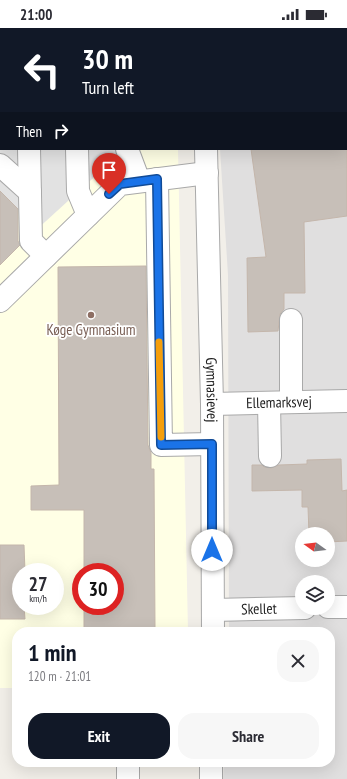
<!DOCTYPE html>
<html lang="en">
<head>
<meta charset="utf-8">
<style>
  body { margin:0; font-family:"PT Sans Narrow",sans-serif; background:#f7f7f7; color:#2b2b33; height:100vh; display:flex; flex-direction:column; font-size:15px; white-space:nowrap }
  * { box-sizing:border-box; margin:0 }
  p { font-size:13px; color:#7c7c81 }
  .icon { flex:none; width:22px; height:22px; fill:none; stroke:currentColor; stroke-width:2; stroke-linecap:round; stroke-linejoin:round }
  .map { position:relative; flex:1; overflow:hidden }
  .side { position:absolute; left:12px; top:599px; width:323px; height:140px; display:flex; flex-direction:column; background:#fff; border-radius:16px; box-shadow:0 4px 16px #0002 }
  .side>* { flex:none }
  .top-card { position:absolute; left:0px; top:0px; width:347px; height:122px; box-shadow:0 4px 16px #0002; background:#111827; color:#fff; overflow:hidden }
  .needle { width:26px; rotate:285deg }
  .buttons { position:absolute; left:295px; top:499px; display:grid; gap:8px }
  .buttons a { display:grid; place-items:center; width:40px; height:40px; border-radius:50%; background:#fff; box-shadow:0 4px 16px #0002; font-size:20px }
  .speed { position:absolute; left:12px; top:535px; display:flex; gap:8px; font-size:20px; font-weight:700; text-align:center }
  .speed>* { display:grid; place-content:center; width:52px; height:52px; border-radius:50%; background:#fff; box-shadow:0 4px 16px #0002; line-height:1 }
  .speed small { font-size:10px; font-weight:400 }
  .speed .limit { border:6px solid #d22; background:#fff; color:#111 }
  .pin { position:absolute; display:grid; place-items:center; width:34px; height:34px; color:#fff; margin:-41px -17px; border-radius:50% 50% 50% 0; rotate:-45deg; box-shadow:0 0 4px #0007 }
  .pin .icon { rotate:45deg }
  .me { position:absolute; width:44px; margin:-22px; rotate:0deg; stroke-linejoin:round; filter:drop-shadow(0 0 3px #0008) }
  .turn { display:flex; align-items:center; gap:14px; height:84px; padding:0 16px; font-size:18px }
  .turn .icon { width:52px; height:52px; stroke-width:2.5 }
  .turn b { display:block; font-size:28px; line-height:34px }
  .then { display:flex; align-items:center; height:38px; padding:0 16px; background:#0003; gap:8px; font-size:15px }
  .round { display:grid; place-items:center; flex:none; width:42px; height:42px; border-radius:16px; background:#f7f7f7 }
  .headline { display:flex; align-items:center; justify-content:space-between; height:68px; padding:0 16px }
  h1 { font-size:24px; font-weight:700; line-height:30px; color:#111827 }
  .action { display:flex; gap:8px; margin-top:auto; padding:8px 16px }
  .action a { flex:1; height:46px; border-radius:16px; background:#111827; color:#fff; font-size:16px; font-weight:700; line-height:46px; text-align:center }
  .action a+a { background:#f7f7f7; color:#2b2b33 }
  .status { display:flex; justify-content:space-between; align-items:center; height:28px; padding:0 20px; background:#fff; direction:ltr }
  .status svg { height:11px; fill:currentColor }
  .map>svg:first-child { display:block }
  .residential { fill:#e0dfdf; fill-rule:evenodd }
  .education { fill:#ffffe5; fill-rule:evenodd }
  .parking { fill:#e2e2e2 }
  .building { fill:#c7bfb8; stroke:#c4b6ab }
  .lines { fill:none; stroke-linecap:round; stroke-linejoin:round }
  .minor-casing { stroke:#a9a9a9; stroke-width:24 }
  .minor { stroke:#fff; stroke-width:22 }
  .route-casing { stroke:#114b97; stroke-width:10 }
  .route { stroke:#1a73e8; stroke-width:7 }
  .slow { stroke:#f59e0b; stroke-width:7 }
  .education-dot { fill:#8d6e63; stroke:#fff; stroke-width:1.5 }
  .labels { text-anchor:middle; stroke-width:3.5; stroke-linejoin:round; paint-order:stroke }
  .education-label { font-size:15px; fill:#785e54; stroke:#fff }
  .street-label { font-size:15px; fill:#222; stroke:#fff }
</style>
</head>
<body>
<div class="status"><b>21:00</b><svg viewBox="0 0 49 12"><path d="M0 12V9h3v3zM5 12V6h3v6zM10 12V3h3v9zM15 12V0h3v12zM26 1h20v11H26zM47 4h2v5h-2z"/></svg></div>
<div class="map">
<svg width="347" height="751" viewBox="0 0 347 751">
  <rect width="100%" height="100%" fill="#f2efe9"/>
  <path class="residential" d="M213,0H347V751H223L224,734H330V604H229L228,247L220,121H346V1ZM302,506H328V532H302ZM302,554H328V580H302Z"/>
  <path class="education" d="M0,0H168V1H1V121H178L188,604H17V660H0ZM21,544H55V578H21ZM81,544H115V578H81Z"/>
  <path class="parking" d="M0,0H150V1H1V121H125L23,214L22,185L0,164Z"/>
  <path class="building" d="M251,121H347V188L304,194L305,265H284V281L280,286L278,303L248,304L247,230L266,229Z
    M0,163L18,181V213L20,217L0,237Z
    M146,238L148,417L151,425V441H154L155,600H149V604H84V578H115V544H84V482H31V458L59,457L58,239Z
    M341,431L342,463L347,462V513L328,514V506H309L308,479H302V462L252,463V437H262L264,439L271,440L279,437L307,436V432Z
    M0,517H24L25,544H21V578H24L25,591H0Z"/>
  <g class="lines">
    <defs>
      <g id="minor">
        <path d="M28,0V1"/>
        <path d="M76,0V1"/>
        <path d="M123,0V1"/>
        <path d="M201,0V1"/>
        <path d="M29,121L31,213L46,228"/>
        <path d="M77,121L78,163L88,187"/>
        <path d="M127,121L139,153"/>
        <path id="s1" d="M206,121L212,376L213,604"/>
        <path d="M0,137L30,164"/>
        <path d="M157,151L161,417L212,416"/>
        <path d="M0,273L120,156L207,145"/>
        <path d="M291,292V374"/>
        <path d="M269,375L270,428"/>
        <path id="s2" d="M212,376L347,373"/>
        <path d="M328,579H347"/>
        <path id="s3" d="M213,582L305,580"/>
        <path d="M128,734V751"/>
        <path d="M211,751V734"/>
      </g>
    </defs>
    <use href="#minor" class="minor-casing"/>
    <use href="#minor" class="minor"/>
  </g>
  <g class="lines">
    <defs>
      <path id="route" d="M109,166L120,156L157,151L161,417L212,416V522"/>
    </defs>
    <use href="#route" class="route-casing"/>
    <use href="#route" class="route"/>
    <path class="slow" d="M159,314L161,409"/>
  </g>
  <circle class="education-dot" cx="91" cy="287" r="4"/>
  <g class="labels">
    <g class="education-label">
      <text x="91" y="307">Køge Gymnasium</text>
    </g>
    <g class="street-label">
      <text dy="5" stroke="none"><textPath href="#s1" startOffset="241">Gymnasievej</textPath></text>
      <text dy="5" stroke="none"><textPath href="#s2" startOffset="67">Ellemarksvej</textPath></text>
      <text dy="5" stroke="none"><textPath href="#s3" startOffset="46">Skellet</textPath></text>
    </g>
  </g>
</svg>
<div class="buttons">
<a><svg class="needle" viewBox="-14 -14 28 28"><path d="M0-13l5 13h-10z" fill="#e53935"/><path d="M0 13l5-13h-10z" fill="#7c7c81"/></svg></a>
<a><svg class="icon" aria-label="layers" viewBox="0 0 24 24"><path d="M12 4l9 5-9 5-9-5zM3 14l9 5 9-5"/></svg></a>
</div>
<div class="speed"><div>27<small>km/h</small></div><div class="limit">30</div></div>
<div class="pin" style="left:109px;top:166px;background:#d93025"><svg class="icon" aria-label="arrive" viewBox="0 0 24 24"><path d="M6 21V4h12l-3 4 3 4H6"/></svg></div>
<svg class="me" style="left:212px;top:522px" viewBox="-20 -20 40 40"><circle r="19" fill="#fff"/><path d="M0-13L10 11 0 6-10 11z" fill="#1a73e8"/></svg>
<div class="top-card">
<div class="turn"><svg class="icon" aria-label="left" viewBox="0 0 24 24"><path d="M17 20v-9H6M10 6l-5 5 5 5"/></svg><div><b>30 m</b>Turn left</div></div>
<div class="then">Then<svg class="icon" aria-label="right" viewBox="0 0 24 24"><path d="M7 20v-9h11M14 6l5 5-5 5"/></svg></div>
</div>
<section class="side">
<div class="headline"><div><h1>1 min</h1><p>120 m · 21:01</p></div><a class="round"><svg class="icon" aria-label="close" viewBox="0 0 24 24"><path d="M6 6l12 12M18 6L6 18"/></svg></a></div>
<div class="action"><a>Exit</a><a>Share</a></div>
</section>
</div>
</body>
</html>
